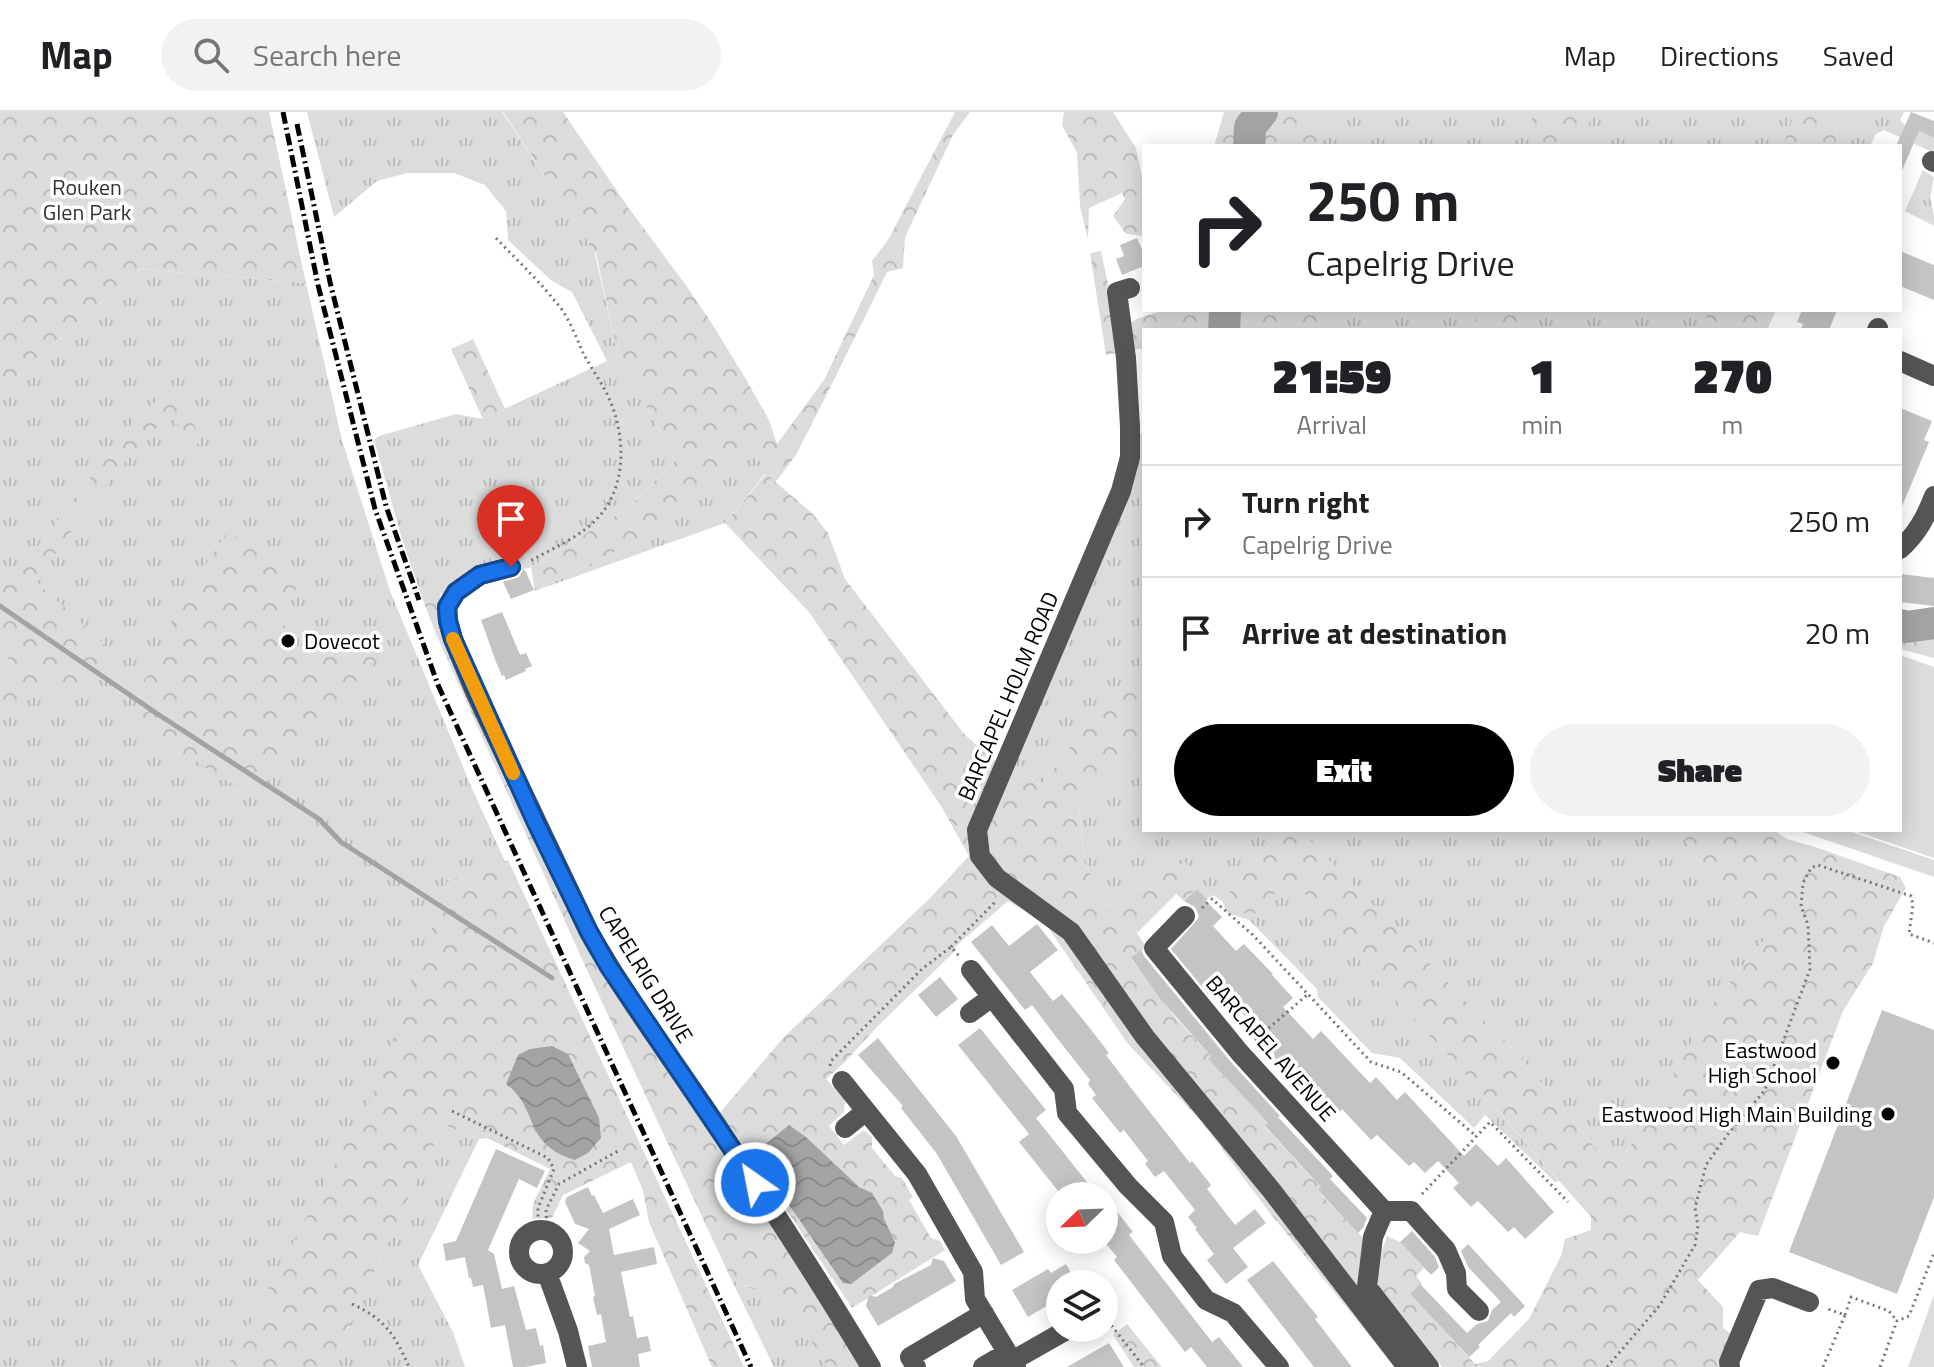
<!DOCTYPE html>
<html lang="en">
<head>
<meta charset="utf-8">
<style>
  body { margin:0; font-family:"Titillium Web",sans-serif; background:#f2f2f2; color:#202124; height:100vh; display:flex; flex-direction:column; font-size:30px; white-space:nowrap }
  * { box-sizing:border-box; margin:0 }
  p { font-size:26px; color:#757577 }
  .icon { flex:none; width:44px; height:44px; fill:none; stroke:currentColor; stroke-width:2; stroke-linecap:round; stroke-linejoin:round }
  .map { position:relative; flex:1; overflow:hidden }
  .panel { position:absolute; left:1142px; top:216px; width:760px; height:504px; display:flex; flex-direction:column; background:#fff; border-radius:0px; box-shadow:0 4px 20px #0003 }
  .panel>* { flex:none }
  .banner { position:absolute; left:1142px; top:32px; width:760px; height:168px; border-radius:0px; box-shadow:0 4px 20px #0003; background:#fff; color:#202124; overflow:hidden }
  .needle { width:52px; rotate:247deg }
  .buttons { position:absolute; left:1046px; top:1070px; display:grid; gap:16px }
  .buttons a { display:grid; place-items:center; width:72px; height:72px; border-radius:50%; background:#fff; box-shadow:0 4px 20px #0003; font-size:40px }
  .pin { position:absolute; display:grid; place-items:center; width:68px; height:68px; color:#fff; margin:-82px -34px; border-radius:50% 50% 50% 0; rotate:-45deg; box-shadow:0 0 8px #0007 }
  .pin .icon { rotate:45deg }
  .me { position:absolute; width:88px; margin:-44px; rotate:327deg; stroke-linejoin:round; filter:drop-shadow(0 0 6px #0008) }
  .turn { display:flex; align-items:center; gap:28px; height:168px; padding:0 32px; font-size:36px }
  .turn .icon { width:104px; height:104px; stroke-width:2.5 }
  .turn b { display:block; font-size:56px; line-height:68px }
  .eta { display:flex; justify-content:space-evenly; align-items:center; height:136px; text-align:center }
  .eta b { font-size:48px; font-weight:800; line-height:56px }
  .button { display:flex; gap:16px; margin-top:auto; padding:16px 32px }
  .button a { flex:1; height:92px; border-radius:48px; background:#000; color:#fff; font-size:32px; font-weight:800; line-height:92px; text-align:center }
  .button a+a { background:#f2f2f2; color:#202124 }
  ul { padding:0; list-style:none }
  li { display:flex; align-items:center; gap:24px; height:112px; padding:0 32px; border-top:2px solid #e0e0e0 }
  li div { flex:1 }
  li b { display:block; font-size:30px }
  li em { font-style:normal }
  header { display:flex; align-items:center; gap:48px; box-sizing:border-box; height:112px; padding:0 40px; background:#fff; border-bottom:2px solid #e0e0e0 }
  header strong { font-size:38px }
  nav { display:flex; gap:44px; margin-inline-start:auto; font-size:28px }
  .search { width:560px; height:72px; background:#f2f2f2; display:flex; align-items:center; gap:20px; box-sizing:border-box; padding:0 28px; border-radius:44px; color:#757577; font-size:30px }
  .map>svg:first-child { display:block }
  .grass { fill:url(#grass-tufts) }
  .forest { fill:url(#forest-crowns) }
  .pitch { fill:#dcdcdc }
  .water { fill:url(#water-waves) }
  .lines { fill:none; stroke-linecap:round; stroke-linejoin:round }
  .stream { stroke:#a3a3a3; stroke-width:5 }
  .river { stroke:#a3a3a3; stroke-width:32 }
  .building { fill:#c4c4c4 }
  .path { stroke:#777; stroke-width:3; stroke-dasharray:2 4; stroke-linecap:butt }
  .minor { stroke:#555; stroke-width:20 }
  .rail { stroke:#000; stroke-width:5; stroke-dasharray:12 4 2 4; stroke-linecap:butt }
  .route-casing { stroke:#114b97; stroke-width:20 }
  .route { stroke:#1a73e8; stroke-width:14 }
  .slow { stroke:#f59e0b; stroke-width:14 }
  .poi-dot { fill:#000; stroke:#fff; stroke-width:3 }
  .labels { text-anchor:middle; stroke-width:7; stroke-linejoin:round; paint-order:stroke }
  .park-label { font-size:22px; fill:#333; stroke:#fff }
  .poi-label { font-size:22px; fill:#000; stroke:#fff; text-anchor:end }
  .street-label { font-size:22px; fill:#000; stroke:#fff }
</style>
</head>
<body>
<header>
<strong>Map</strong>
<div class="search"><svg class="icon" aria-label="search" viewBox="0 0 24 24"><circle cx="10" cy="10" r="6"/><path d="M15 15l6 6"/></svg>Search here</div>
<nav><a>Map</a><a>Directions</a><a>Saved</a></nav>
</header>
<div class="map">
<svg width="1934" height="1255" viewBox="0 0 1934 1255">
  <defs>
    <pattern id="grass-tufts" width="24" height="20" patternUnits="userSpaceOnUse" patternTransform="scale(2)"><rect width="24" height="20" fill="#dcdcdc"/><path d="M3 7l-1-3M5 7V3M7 7l1-3M15 17l-1-3M17 17v-4M19 17l1-3" fill="none" stroke="#bbb"/></pattern>
    <pattern id="forest-crowns" width="20" height="18" patternUnits="userSpaceOnUse" patternTransform="scale(2)"><rect width="20" height="18" fill="#dcdcdc"/><path d="M2 6a3 3 0 1 1 6 0M12 15a3 3 0 1 1 6 0" fill="none" stroke="#bbb"/></pattern>
    <pattern id="water-waves" width="16" height="10" patternUnits="userSpaceOnUse" patternTransform="scale(2)"><rect width="16" height="10" fill="#a3a3a3"/><path d="M0 5q4-4 8 0t8 0" fill="none" stroke="#8b8b8b"/></pattern>
  </defs>
  <rect width="100%" height="100%" fill="#fff"/>
  <path class="grass" d="M307,0H502L594,138L617,238L675,349L628,396L531,455L490,468L457,492L441,481L423,488L402,427L374,328L379,324L456,302L483,307L607,249L572,180L552,169L508,128L506,99L485,73L454,61H407L377,69L334,105Z
    M1303,0H1822L1808,34H1304Z
    M1843,0H1904L1900,8L1905,13L1934,26V38L1932,40L1884,18L1876,22L1870,34H1836L1837,19Z
    M1923,58L1934,65L1930,86L1934,103V114L1905,99Z
    M140,157L306,171L342,328L390,479L471,674L521,785L303,1255H0V279Z
    M1310,198H1743L1735,218H1311Z
    M1137,321H1144V560L1090,609L1043,671L1008,659Z
    M754,345L781,363L775,370L765,362L725,411L535,479L661,417L717,367L745,348Z
    M1144,641V718H1288L1276,727L1222,789L1213,783L1207,787L1197,777L1185,750L1142,777L1106,795L1084,749L1079,694L1102,669Z
    M1299,718H1679L1700,750L1764,808L1763,829L1704,902L1687,939L1618,1054L1596,1037L1519,944Z
    M1291,764L1376,867L1468,965L1559,1069L1555,1070L1485,1003L1474,1016L1400,946L1372,941L1318,885L1317,877L1249,808L1227,801H1256Z
    M445,1013L479,1027L418,1153L453,1220L465,1255H330L425,1051Z
    M731,1167L789,1194L827,1255H774Z"/>
  <path class="forest" d="M0,0H269L306,171L140,157L0,279Z
    M503,0H563L628,95L685,172L709,207L744,264L769,308L777,332L824,268L874,163L872,149L888,128L955,0H970L953,23L905,125L903,156L887,160L825,286L796,343L781,363L754,345L745,348L717,367L661,417L535,479L531,455L628,396L675,349L617,238L596,142Z
    M1064,0H1113L1136,36L1144,74V124L1126,122L1113,104L1125,87L1122,81L1089,96L1088,127L1080,94L1077,41L1062,13Z
    M1224,0H1318L1319,34H1214Z
    M1534,0H1593L1581,34H1536L1527,23Z
    M1795,0H1843L1837,19L1836,34H1783Z
    M1101,139L1118,218L1139,206L1164,198H1325L1329,218H1144V236L1106,243L1090,141Z
    M1476,198H1531L1521,218H1475Z
    M1707,198H1776L1767,218H1705Z
    M473,227L505,297L483,307L451,237Z
    M175,272L201,328L192,337L171,301C119,352 77,410 36,469L108,536L98,569L35,582L0,609V568L15,551L0,542V462L18,460L136,306Z
    M766,362L812,401L828,421L845,467L965,623L1008,659L1043,671L1090,609L1144,560V641L1102,669L1079,694L1084,749L1106,795L1142,777L1185,749L1197,777L1184,789L1176,782L1137,821L1146,835L1131,847L1175,905L1211,944L1208,947L1268,1011L1265,1015L1321,1075L1318,1079L1367,1130L1395,1255L1273,1105L1201,1009L1128,932L1045,811L1008,789L955,835L956,838L877,915L844,951L826,967L845,988L844,1000L829,1014L844,1033L864,1018L872,1025V1036L895,1064L902,1066L913,1085L909,1088L931,1126L940,1129L945,1138L852,1196L742,1031L719,1002L783,926L930,786L969,744L941,694L809,500L725,411Z
    M227,421L270,441L297,474L282,510L301,539L359,509L378,545L252,684L142,616L144,568L172,538L173,505L190,475Z
    M441,480C436,517 443,527 457,560L587,828L818,1180L862,1255H827L789,1194L731,1167L581,845L436,522L423,488Z
    M1934,511V546L1900,537V513L1906,515Z
    M1288,718H1299L1303,721L1519,944L1596,1037L1618,1054L1687,939L1704,902L1763,829V808L1700,750L1679,718H1774L1787,727L1815,735L1900,765L1906,776L1884,814L1873,851L1843,899L1758,1124L1740,1120L1698,1168L1723,1195V1216L1734,1224L1725,1255H1442L1376,1170L1381,1141L1387,1124L1400,1130L1424,1156L1416,1164L1422,1171L1410,1182L1475,1252L1488,1249L1529,1207L1561,1144L1565,1127L1591,1118V1105L1468,965L1376,867L1291,765L1256,801H1227L1222,789L1276,727Z
    M508,748L744,1255H712L649,1110L643,1079L631,1050L563,1083L552,1106L532,1107L533,1092L550,1057L487,1026L479,1027L445,1013L425,1051L330,1255H227L382,964L447,770Z
    M1127,1212L1162,1255H1134L1113,1223Z"/>
  <path class="pitch" d="M1900,543L1934,555V746L1852,718H1900Z
    M1797,718H1846L1934,748V765Z
    M1934,1183V1255H1908Z"/>
  <path class="water" d="M552,934L568,942L599,1006L601,1026L588,1041L575,1048C522,1032 540,997 506,972L518,943L530,937Z
    M789,1013L806,1025L859,1075L872,1081L883,1099L884,1107L895,1130L892,1141L851,1172L843,1171L758,1048L760,1037Z"/>
  <g class="lines">
    <path class="stream" d="M0,494L156,601L319,707L341,730L552,866"/>
    <path class="river" d="M1249,34L1250,15L1262,0
      M1224,218L1225,198
      M1900,513L1906,515L1934,511"/>
  </g>
  <path class="building" d="M1911,0L1934,9V26L1919,19L1900,63V34H1896Z
    M1137,126L1144,142V154L1122,163L1116,147L1124,144L1120,133Z
    M1900,139L1934,153V188L1900,174Z
    M1802,198H1837L1829,218H1801L1803,212L1797,210Z
    M1900,296L1932,309L1924,328L1929,330L1900,399Z
    M523,458H525L534,478L511,487L503,470L519,465Z
    M1900,462L1934,466V494L1900,490Z
    M502,500L520,543L526,541L532,554L525,557L526,559L506,568L504,563L502,564L496,550L481,508Z
    M1197,777L1207,787L1206,789L1222,805L1213,814L1236,839L1244,832L1273,862L1272,863L1293,886L1283,895L1313,927L1321,919L1370,971L1376,965L1397,988L1405,980L1464,1044L1476,1032L1498,1054L1506,1046L1554,1100L1525,1127L1514,1115L1508,1120L1478,1089L1471,1095L1453,1076L1459,1071L1438,1049L1425,1061L1414,1050L1409,1054L1377,1023L1371,1028L1342,997L1340,1000L1329,989L1325,993L1293,962L1288,967L1270,948L1275,943L1264,932L1273,923L1252,901L1247,906L1216,875L1208,882L1171,837L1197,808L1199,804L1195,795L1184,789Z
    M1037,812L1058,838L1030,860L1053,889L1062,882L1089,915L1109,941L1106,943L1131,976L1190,1051L1192,1049L1211,1073L1207,1077L1235,1113L1255,1097L1266,1111L1233,1136L1248,1155L1226,1172L1207,1148L1214,1142L1195,1117L1197,1116L1188,1105L1195,1098L1164,1059L1155,1065L1145,1052L1148,1049L1124,1018L1120,1021L1092,986L1096,983L1088,972L1090,968L1057,926L1032,893L1025,898L971,830L992,813L1009,834Z
    M1141,838L1144,844L1230,949L1280,1004L1278,1005L1333,1064L1330,1067L1367,1106L1363,1116L1358,1121L1318,1078L1321,1075L1265,1014L1268,1011L1208,947L1211,944L1162,889L1131,846Z
    M940,865L958,887L936,905L918,883Z
    M1882,898L1934,918V1085L1897,1182L1789,1140Z
    M980,916L1046,998L1036,1006L1098,1084H1062L1019,1030L1029,1022L958,933Z
    M878,926L956,1024L1024,1140L1001,1153L937,1042L901,996L903,994L858,943Z
    M496,1037L545,1059L537,1076L519,1067L488,1138L494,1142L502,1177L514,1174L526,1218L536,1216L540,1234L543,1233L546,1251L526,1255H513L505,1213L491,1216L483,1173L473,1175L471,1166H469L465,1145L446,1149L443,1132L456,1129Z
    M588,1075L592,1084L594,1083L603,1101L633,1087L640,1103L609,1117L614,1143L654,1135L657,1152L621,1160L630,1205L633,1204L637,1226L648,1224L651,1239L638,1242L640,1255H592L588,1234L606,1230L601,1202L597,1203L593,1185L595,1184L589,1153L585,1151L584,1145L590,1139L578,1131L589,1117L575,1112L565,1090L567,1085Z
    M1115,1097L1133,1120L1129,1123L1212,1230L1219,1225L1243,1255H1207L1191,1235L1185,1240L1114,1148L1117,1145L1104,1129V1106Z
    M1412,1119L1435,1145L1439,1155L1431,1163L1400,1130Z
    M1468,1132L1525,1194L1514,1205L1511,1201L1478,1233L1480,1235L1469,1245L1410,1182L1420,1172L1467,1221L1477,1212L1488,1209L1492,1198L1501,1190L1468,1155L1461,1139Z
    M933,1146L944,1149L956,1169L878,1214L866,1194L869,1183L876,1185L893,1175L894,1172L931,1153Z
    M1273,1149L1318,1205L1315,1207L1352,1255H1314L1247,1168Z
    M1066,1152L1077,1172H1060V1186L1028,1205L1012,1178L1048,1157L1051,1161Z
    M1109,1231L1124,1255H1067Z"/>
  <g class="lines">
    <path class="path" d="M496,126C516,147 537,167 555,189C568,203 576,225 584,243C591,255 599,267 606,280C624,315 628,364 605,397C588,422 555,435 530,449
      M1202,796L1212,787L1253,823L1371,950L1401,960L1476,1024
      M951,835L996,789
      M1255,928L1307,883
      M830,954L831,949L922,857L951,835L960,845
      M452,999L548,1046L554,1057L538,1096V1118
      M1422,1082L1490,1010L1568,1090
      M547,1118L546,1098L559,1072L618,1039
      M352,1192C385,1207 395,1223 409,1255
      M1845,1203L1851,1185L1889,1199L1897,1209
      M1104,1204L1144,1255
      M1607,1255L1660,1193L1695,1133L1698,1114L1695,1096L1706,1053L1728,1022L1765,978L1810,857L1808,813L1801,794L1803,771L1811,756L1818,753L1911,784L1913,793L1909,822L1934,831
      M1823,1255L1845,1203L1828,1197
      M1880,1255L1897,1209L1909,1204L1934,1141"/>
    <path class="minor" d="M1932,49L1934,50
      M1130,176L1117,180L1126,246L1130,315V345L1121,379L977,718L980,744L997,766L1071,820L1145,925L1272,1079L1407,1255
      M1877,218L1878,216
      M1900,249L1934,264
      M1900,437C1917,422 1926,405 1934,384
      M511,455L480,463L456,480L447,495L448,509L453,527L475,580L589,820C623,880 664,936 703,993C761,1079 818,1166 871,1255
      M1185,804L1154,836L1240,941L1384,1099L1373,1125L1367,1175L1429,1255
      M971,858L1064,977L1067,1001L1128,1074L1164,1110L1172,1144L1206,1188L1233,1201L1279,1255
      M970,901L992,885
      M842,969L917,1062L973,1160L975,1187L1016,1255
      M845,1016L866,999
      M1384,1099H1411L1446,1138L1456,1161L1457,1177L1479,1199
      M519 1140a22 22 0 1 1 44 0a22 22 0 1 1-44 0Z
      M547,1161L568,1219L577,1255
      M1012,1249L1070,1216
      M916,1255L910,1245L984,1201
      M983,1255L1007,1241
      M1730,1255L1729,1250L1759,1178L1773,1176L1809,1190"/>
    <path class="rail" d="M283,0L318,173L375,397L438,573L751,1255
      M297,12L330,170L386,394L419,488"/>
  </g>
  <g class="lines">
    <defs>
      <path id="route" d="M511,455L480,463L456,480L447,495L448,509L453,527L536,711L589,820L609,855L755,1071"/>
    </defs>
    <use href="#route" class="route-casing"/>
    <use href="#route" class="route"/>
    <path class="slow" d="M453,527L513,661"/>
  </g>
  <g class="poi-dot">
    <circle cx="288" cy="529" r="8"/>
    <circle cx="1833" cy="951" r="8"/>
    <circle cx="1888" cy="1002" r="8"/>
  </g>
  <g class="labels">
    <g class="park-label">
      <text x="87" y="83">Rouken<tspan x="87" dy="25">Glen Park</tspan></text>
    </g>
    <g class="poi-label">
      <text x="304" y="537" text-anchor="start">Dovecot</text>
      <text x="1817" y="946">Eastwood<tspan x="1817" dy="25">High School</tspan></text>
      <text x="1872" y="1010">Eastwood High Main Building</text>
    </g>
    <g class="street-label">
      <text transform="translate(1008 584) rotate(-67)" y="8">BARCAPEL HOLM ROAD</text>
      <text transform="translate(646 862) rotate(58)" y="8">CAPELRIG DRIVE</text>
      <text transform="translate(1271 936) rotate(49)" y="8">BARCAPEL AVENUE</text>
    </g>
  </g>
</svg>
<div class="buttons">
<a><svg class="needle" viewBox="-14 -14 28 28"><path d="M0-13l5 13h-10z" fill="#e53935"/><path d="M0 13l5-13h-10z" fill="#757577"/></svg></a>
<a><svg class="icon" aria-label="layers" viewBox="0 0 24 24"><path d="M12 4l9 5-9 5-9-5zM3 14l9 5 9-5"/></svg></a>
</div>
<div class="pin" style="left:511px;top:455px;background:#d93025"><svg class="icon" aria-label="arrive" viewBox="0 0 24 24"><path d="M6 21V4h12l-3 4 3 4H6"/></svg></div>
<svg class="me" style="left:755px;top:1071px" viewBox="-20 -20 40 40"><circle r="17" fill="#1a73e8" stroke="#fff" stroke-width="3"/><path d="M0-11L8 9 0 5-8 9z" fill="#fff"/></svg>
<div class="banner">
<div class="turn"><svg class="icon" aria-label="right" viewBox="0 0 24 24"><path d="M7 20v-9h11M14 6l5 5-5 5"/></svg><div><b>250 m</b>Capelrig Drive</div></div>
</div>
<section class="panel">
<div class="eta">
<div><b>21:59</b><p>Arrival</p></div>
<div><b>1</b><p>min</p></div>
<div><b>270</b><p>m</p></div>
</div>
<ul>
<li><svg class="icon" aria-label="right" viewBox="0 0 24 24"><path d="M7 20v-9h11M14 6l5 5-5 5"/></svg><div><b>Turn right</b><p>Capelrig Drive</p></div><em>250 m</em></li>
<li><svg class="icon" aria-label="arrive" viewBox="0 0 24 24"><path d="M6 21V4h12l-3 4 3 4H6"/></svg><div><b>Arrive at destination</b></div><em>20 m</em></li>
</ul>
<div class="button"><a>Exit</a><a>Share</a></div>
</section>
</div>
</body>
</html>
